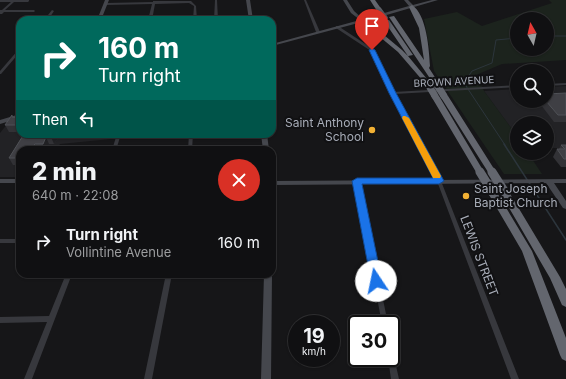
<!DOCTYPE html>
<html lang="en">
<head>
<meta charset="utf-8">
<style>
  body { margin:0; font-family:Inter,sans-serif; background:#19191b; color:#f1f3f6; height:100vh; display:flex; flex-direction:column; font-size:15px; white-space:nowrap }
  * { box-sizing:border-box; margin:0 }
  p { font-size:13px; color:#9c9d9f }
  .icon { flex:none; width:22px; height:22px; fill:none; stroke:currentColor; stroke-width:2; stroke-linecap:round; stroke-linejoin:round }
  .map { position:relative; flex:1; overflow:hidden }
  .panel { position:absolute; left:16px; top:146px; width:260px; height:132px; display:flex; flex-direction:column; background:#101012; border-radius:12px; box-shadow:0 1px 3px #0004,0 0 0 1px #303032 }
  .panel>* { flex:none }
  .guide { position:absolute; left:16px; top:16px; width:260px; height:122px; border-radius:12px; box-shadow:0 1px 3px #0004,0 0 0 1px #303032; background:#00695c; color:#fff; overflow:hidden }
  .needle { width:26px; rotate:352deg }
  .fabs { position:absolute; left:510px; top:12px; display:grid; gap:8px }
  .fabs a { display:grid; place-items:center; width:44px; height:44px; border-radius:50%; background:#101012; box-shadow:0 1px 3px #0004,0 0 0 1px #303032; font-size:20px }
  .speed { position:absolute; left:288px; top:315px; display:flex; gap:8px; font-size:20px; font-weight:700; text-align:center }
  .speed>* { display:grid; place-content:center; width:52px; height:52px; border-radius:50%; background:#101012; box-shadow:0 1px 3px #0004,0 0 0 1px #303032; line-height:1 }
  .speed small { font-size:10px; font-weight:400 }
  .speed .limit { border:2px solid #111; border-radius:6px; background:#fff; color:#111 }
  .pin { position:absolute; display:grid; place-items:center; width:34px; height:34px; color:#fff; margin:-41px -17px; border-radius:50% 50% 50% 0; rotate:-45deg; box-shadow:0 0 4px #0007 }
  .pin .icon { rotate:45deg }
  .me { position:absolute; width:44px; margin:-22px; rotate:349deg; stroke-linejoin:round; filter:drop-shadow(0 0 3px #0008) }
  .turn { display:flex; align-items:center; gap:14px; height:84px; padding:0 16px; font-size:18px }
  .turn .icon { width:52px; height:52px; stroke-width:2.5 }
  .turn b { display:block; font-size:28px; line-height:34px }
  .then { display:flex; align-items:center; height:38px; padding:0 16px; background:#0003; gap:8px; font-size:15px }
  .round { display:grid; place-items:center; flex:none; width:42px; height:42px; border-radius:21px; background:#19191b }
  .summary { display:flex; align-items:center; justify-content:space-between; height:68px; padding:0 16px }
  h1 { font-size:24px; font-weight:800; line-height:30px }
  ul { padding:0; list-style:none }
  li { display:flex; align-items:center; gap:12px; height:56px; padding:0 16px }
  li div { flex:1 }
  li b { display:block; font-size:15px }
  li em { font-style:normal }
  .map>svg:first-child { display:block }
  .built { fill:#222225 }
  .green { fill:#1c231d; fill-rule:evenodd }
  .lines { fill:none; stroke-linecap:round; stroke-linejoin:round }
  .stream-far1 { stroke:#2c353c; stroke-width:1 }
  .stream { stroke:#2c353c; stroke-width:1.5 }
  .street { fill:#37383d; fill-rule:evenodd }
  .secondary { fill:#45474d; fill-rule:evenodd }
  .highway { fill:#63666e; fill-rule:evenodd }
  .highway-bridge-far2 { stroke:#63666e; stroke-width:5.5 }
  .highway-bridge-far1 { stroke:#63666e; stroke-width:7 }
  .highway-bridge { stroke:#63666e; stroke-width:9 }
  .wall { fill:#323236 }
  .shaded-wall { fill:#212124 }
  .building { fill:#3f3f44; stroke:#4f5156 }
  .route { fill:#1a73e8; stroke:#114b97 }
  .slow { fill:#f59e0b }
  .poi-dot { fill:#f2b134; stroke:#111113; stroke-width:1.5 }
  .labels { text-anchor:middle; stroke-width:4; stroke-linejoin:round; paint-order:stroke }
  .far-street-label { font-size:10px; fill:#a8adb8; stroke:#111113 }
  .poi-label { font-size:12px; fill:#a8adb8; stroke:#111113; text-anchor:end }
  .street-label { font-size:12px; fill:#a8adb8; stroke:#111113 }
</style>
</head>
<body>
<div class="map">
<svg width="566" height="379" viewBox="0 0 566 379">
  <rect width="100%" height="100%" fill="#161618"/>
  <path class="built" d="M566,86V148H547V123H517V136L484,91L517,89V101H547V87Z
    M20,119V134H114L111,139L60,144L56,150H20V177H0V133L8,123Z"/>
  <path class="green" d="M549,0H566V60L502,64L476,75L484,91L517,136V153H528L542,174H504L434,71L424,19L457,12L482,26L552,3ZM517,19H547V49H517Z"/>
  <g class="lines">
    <path class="stream-far1" d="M547,36H566
      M505,145L464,83L472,71L492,63L496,40L517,38"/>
    <path class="stream" d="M504,144L566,240"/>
    <path class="street" d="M0,0H29V1L28,2H14L5,10H34L35,11L34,12H4L2,14H0V10H2L11,2H0Z
      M215,0H217L218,20H214Z
      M304,0H306L320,32L319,33L316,32Z
      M153,1H191L196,6L197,20H193L194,6L189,3L155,4L152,20H148L152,4L106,5L105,4L106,3L153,2Z
      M52,10L54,11L48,20H44Z
      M336,26H338L373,49L393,92L517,85V87L394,94L441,181L519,379H511L437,181L390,93L371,51L336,28Z
      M19,49H20V52L1,74H0V71Z
      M566,83V85L547,86V84Z
      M117,134H121L116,150H112Z
      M189,134H193L192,150H188Z
      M357,179L359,181L388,324H382L355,181Z
      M0,239H20V243H0Z
      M66,274H72L32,379H24L47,322L0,323V317L49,316Z
      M166,274H172L152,379H144Z
      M391,354L393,355L394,357L399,379H391L388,358H391Z"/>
    <path class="secondary" d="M105,0H109L101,20H97Z
      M246,0H250L253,20H249Z
      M343,0H347L354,11L363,19L409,6L404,0H408L413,5L432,0H438L366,21L365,22H362L272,46V44L360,20L351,13Z
      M20,114V118L0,124V120Z
      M261,134H267L269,150H263Z
      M0,179H20V183H0Z
      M566,179V183H554L566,201V209L563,208L546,183L272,185V181Z
      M264,274H272L271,379H261Z"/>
    <path class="highway" d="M370,0H375L382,10L381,11H377Z
      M412,5C427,15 429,50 430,66L429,68L440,85L439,86H435L389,17L394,16L424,60L419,28L409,7Z
      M362,20H366L402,50L408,56L384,21L389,20L413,55L408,56L427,79V81H423L398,52L362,22Z
      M435,94L439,96L484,172L483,174L480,175L476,172L431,96Z
      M444,94L448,96L496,172L495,174L492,175L488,172L440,96Z
      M493,190L496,191L532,251L566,338V361L562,359L560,355L522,251L488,193Z
      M506,191L509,192L560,277L566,289V307L562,305L550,278L501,194Z"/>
    <path class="highway-bridge-far2" d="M379,10L385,18"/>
    <path class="highway-bridge-far1" d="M437,85L444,96
      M429,86L435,96"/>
    <path class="highway-bridge" d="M480,172L493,193
      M492,172L506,194"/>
  </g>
  <path class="wall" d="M566,93V122H554L538,101H547Z
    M13,117L20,118V132H9L5,125Z
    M24,134H98V136H60L54,144H49L47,150H20V165H13L9,158Z
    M561,145H566V167H561L553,157L557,149H559Z"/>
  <path class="shaded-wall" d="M53,134H59L60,136L54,144L51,137Z
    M46,137L49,144L47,150H46L43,144Z
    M35,144L38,150H34L33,146Z
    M29,146L31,150H27Z"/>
  <path class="building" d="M566,93V115H558L546,101H547V94Z
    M12,115V117L20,118V125H5Z
    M24,134H53L51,137H46L43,144H35L33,146H29L27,150H20V158H9Z
    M561,145H566V159H564L557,149H565Z"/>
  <path class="route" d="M372,48L375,50L396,93L444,181L439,184H362L382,281L380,284L376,286L372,284L371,281L352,181L357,178H433L389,93L369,50Z"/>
  <path class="slow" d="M403,116H405L409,118L441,176L440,178H433L432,176L402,118Z"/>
  <g class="poi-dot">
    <circle cx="372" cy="130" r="4"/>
    <circle cx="466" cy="196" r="4"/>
  </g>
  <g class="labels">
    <g class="far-street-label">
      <text transform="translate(454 81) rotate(-3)" y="4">BROWN AVENUE</text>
    </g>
    <g class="poi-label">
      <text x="364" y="127">Saint Anthony<tspan x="364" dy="14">School</tspan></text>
      <text x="474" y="193" text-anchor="start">Saint Joseph<tspan x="474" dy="14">Baptist Church</tspan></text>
    </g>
    <g class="street-label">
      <text transform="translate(479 256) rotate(69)" y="4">LEWIS STREET</text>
    </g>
  </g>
</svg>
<div class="fabs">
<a><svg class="needle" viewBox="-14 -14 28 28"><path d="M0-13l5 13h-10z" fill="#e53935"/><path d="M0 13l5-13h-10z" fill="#9c9d9f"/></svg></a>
<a><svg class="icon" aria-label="search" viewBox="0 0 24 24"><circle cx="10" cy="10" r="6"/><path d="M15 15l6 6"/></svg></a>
<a><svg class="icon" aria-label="layers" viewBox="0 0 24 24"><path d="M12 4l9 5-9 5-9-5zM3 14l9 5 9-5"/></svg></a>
</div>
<div class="speed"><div>19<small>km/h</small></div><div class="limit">30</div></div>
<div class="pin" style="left:372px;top:50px;background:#d93025"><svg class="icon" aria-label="arrive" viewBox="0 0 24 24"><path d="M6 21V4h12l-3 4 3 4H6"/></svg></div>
<svg class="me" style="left:376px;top:281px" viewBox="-20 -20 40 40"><circle r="19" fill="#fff"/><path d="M0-13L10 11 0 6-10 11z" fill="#1a73e8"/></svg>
<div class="guide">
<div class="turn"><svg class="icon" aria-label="right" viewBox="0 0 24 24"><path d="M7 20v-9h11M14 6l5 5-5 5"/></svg><div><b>160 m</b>Turn right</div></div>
<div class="then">Then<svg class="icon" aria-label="left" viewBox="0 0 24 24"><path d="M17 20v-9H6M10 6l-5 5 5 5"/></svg></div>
</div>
<section class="panel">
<div class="summary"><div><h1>2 min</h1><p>640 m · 22:08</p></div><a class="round" style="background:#d93025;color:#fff"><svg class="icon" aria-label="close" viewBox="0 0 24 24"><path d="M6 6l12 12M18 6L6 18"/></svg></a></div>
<ul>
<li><svg class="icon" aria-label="right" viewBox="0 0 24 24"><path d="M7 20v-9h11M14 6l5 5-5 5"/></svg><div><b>Turn right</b><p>Vollintine Avenue</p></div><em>160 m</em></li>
</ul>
</section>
</div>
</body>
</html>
